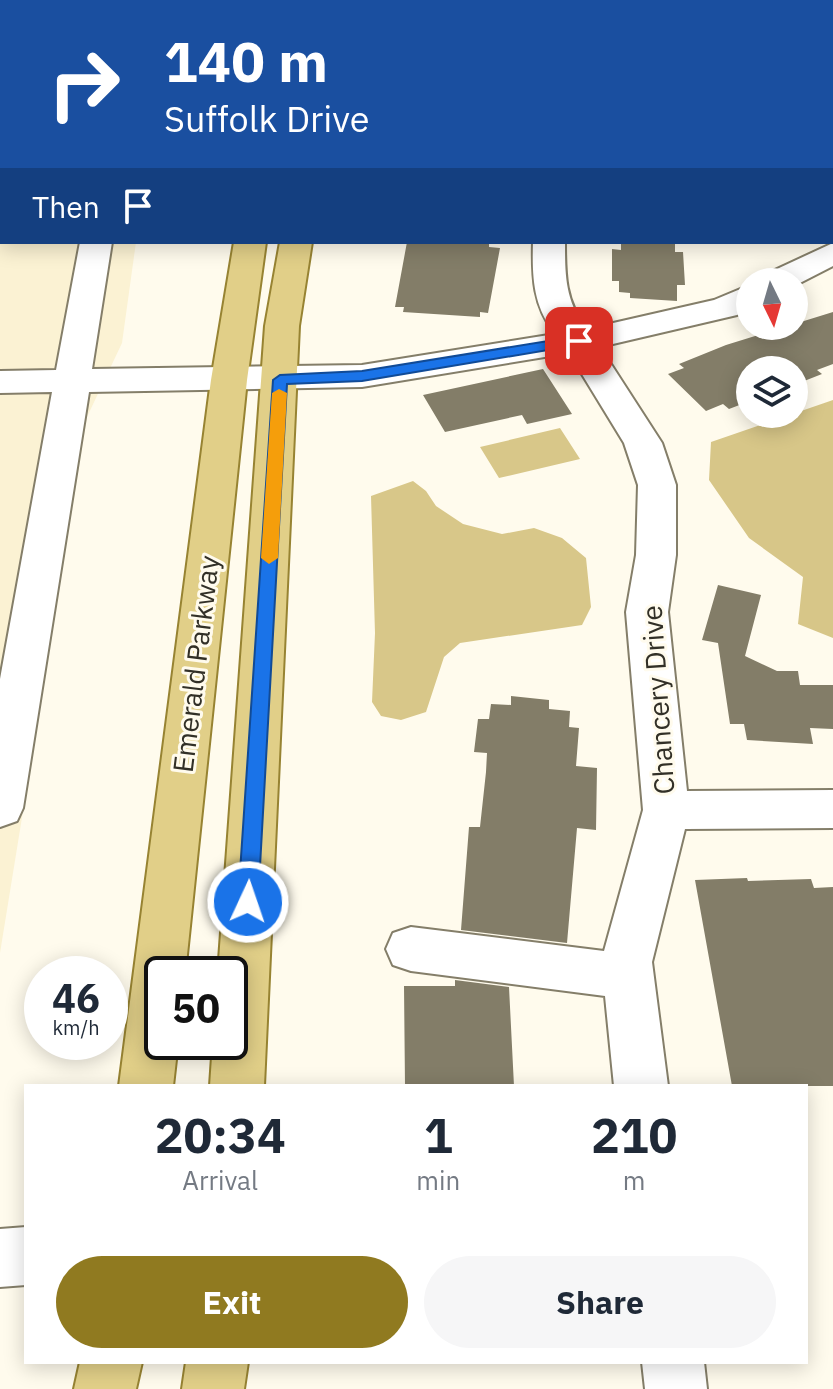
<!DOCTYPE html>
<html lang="en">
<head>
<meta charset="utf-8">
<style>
  body { margin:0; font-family:"IBM Plex Sans",sans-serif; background:#f6f6f7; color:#1f2937; height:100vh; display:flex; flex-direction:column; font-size:30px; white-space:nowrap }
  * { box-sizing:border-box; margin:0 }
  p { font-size:26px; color:#747a83 }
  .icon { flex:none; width:44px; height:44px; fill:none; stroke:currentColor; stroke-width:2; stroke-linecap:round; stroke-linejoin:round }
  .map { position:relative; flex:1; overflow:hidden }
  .side { position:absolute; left:24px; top:1084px; width:784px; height:280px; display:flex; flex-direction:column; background:#fff; border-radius:0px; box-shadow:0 4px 20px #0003 }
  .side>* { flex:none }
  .hud { position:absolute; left:0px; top:0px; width:834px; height:244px; box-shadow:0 4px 20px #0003; background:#1a4fa0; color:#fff; overflow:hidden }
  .needle { width:52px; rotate:175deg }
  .tools { position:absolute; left:736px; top:268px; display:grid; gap:16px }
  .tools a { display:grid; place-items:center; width:72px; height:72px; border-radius:50%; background:#fff; box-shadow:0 4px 20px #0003; font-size:40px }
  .speed { position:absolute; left:24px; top:956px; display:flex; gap:16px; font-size:40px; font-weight:700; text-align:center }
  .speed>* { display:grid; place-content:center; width:104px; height:104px; border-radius:50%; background:#fff; box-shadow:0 4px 20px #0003; line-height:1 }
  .speed small { font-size:20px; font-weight:400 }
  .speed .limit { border:4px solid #111; border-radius:12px; background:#fff; color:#111 }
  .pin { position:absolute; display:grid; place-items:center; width:68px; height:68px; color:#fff; margin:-34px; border-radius:16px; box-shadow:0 4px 12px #0006 }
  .me { position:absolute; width:88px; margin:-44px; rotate:3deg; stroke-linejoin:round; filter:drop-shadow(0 0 6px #0008) }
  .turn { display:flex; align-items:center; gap:28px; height:168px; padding:0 32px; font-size:36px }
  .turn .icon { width:104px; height:104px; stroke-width:2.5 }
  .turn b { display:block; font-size:56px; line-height:68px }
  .then { display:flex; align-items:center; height:76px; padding:0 32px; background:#0003; gap:16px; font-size:30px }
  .eta { display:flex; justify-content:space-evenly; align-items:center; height:136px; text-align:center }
  .eta b { font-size:48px; font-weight:700; line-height:56px }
  .button { display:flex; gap:16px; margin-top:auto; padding:16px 32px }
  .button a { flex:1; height:92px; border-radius:48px; background:#907a20; color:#fff; font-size:32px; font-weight:700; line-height:92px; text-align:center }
  .button a+a { background:#f6f6f7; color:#1f2937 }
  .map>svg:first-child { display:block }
  .built { fill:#fbf2d3 }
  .forest { fill:#d7c688 }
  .water { fill:#d8c789 }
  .building { fill:#837d68 }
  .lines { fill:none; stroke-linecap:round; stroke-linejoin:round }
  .minor-casing { stroke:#847e69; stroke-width:4 }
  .major-casing { stroke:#978332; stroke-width:4 }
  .minor { fill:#fff; fill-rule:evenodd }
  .major { fill:#e1cf88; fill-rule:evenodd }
  .route { fill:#1a73e8; stroke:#114b97; stroke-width:2 }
  .slow { fill:#f59e0b }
  .labels { text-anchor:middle; stroke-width:6; stroke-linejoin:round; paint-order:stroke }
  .street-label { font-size:28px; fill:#323027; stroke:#fffbed }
</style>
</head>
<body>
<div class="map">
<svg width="833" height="1389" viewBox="0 0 833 1389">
  <rect width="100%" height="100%" fill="#fffbed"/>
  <path class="built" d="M0,16L2,242H136L122,343L87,417L0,953Z"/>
  <path class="forest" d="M833,400V638L798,624L803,577L749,538L709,480L711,442Z"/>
  <path class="water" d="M560,428L580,459L499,478L480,447Z
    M413,481L426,491L436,506L463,524L502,534L534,528L562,538L586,558L591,607L582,625L460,643L444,657L426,712L401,720L381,716L372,702L375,633L371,496Z"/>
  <path class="building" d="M407,242H489V247L500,248L488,313L480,312V317L403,312L404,307H395Z
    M621,242H675V252H683L685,285H677V301L630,298V293L619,292V281H612V249L621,250Z
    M833,312V364L817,370L822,374L794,385V370H750V401L729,409L723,404L706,411L668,374L684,368L679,364L726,345Z
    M543,369L572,414L527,424L522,415L445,432L423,395Z
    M718,585L761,595L745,656L777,671H798L800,685H833V729L810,728L813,744L747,740L744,724H730L718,643L702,640Z
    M511,696L549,700V709L570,711L569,727L579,728L576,766L597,768L596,830L577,828L567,943L461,930L469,827H480L486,772L487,753L474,752L478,719H489L491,704L511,705Z
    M747,878L748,881L811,879L814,888L833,887V1086H732L695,880Z
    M455,980L509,987L514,1086H405L404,986H455Z"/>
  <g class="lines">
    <defs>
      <path id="minor" d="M135,0H162L163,2H136Z
        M0,23H2V39H0Z
        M832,210H833V230H832Z
        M80,242H112L92,369L362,365L555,334C533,306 532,277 533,242H565C565,275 565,302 587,329L714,300L750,285V308L737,315L600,347L662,443L676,485V555L668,612L687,791L833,790V828L685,829L652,962L668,1086H614L605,996L411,971L393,965L386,949L393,933L411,927L604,951L643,810L626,612L636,555L638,485L624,443L569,353L362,387L89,392L23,808L17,821L0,827V679L52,392L0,393V371L56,370Z
        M833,243V266L794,286V282H759L764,275Z
        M26,1227V1285L0,1287V1229Z
        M642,1362H704L707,1389H645Z"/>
      <path id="major" d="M216,0H248L249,2H217Z
        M415,0H442L414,2Z
        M832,84H833V102H832Z
        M234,242H266L247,380L185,974H162V1042H178L173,1086H119L211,380Z
        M280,242H312L299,326L264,1086H210L213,1042H230V974H218L265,326Z
        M80,1362H142L136,1389H74Z
        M186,1362H248L244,1389H182Z"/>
    </defs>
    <use href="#minor" class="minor-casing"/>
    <use href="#major" class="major-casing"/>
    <use href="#minor" class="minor"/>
    <use href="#major" class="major"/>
  </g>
  <path class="route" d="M579,336L584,338V344L362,381L287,384L258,902L255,908H241L238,902L273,380L280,375L362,371Z"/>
  <path class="slow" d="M279,389L287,393L278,558L269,564L261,558L272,393Z"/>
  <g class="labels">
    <g class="street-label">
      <text transform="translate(196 664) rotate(-83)" y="10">Emerald Parkway</text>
      <text transform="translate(658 700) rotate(-94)" y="10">Chancery Drive</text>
    </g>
  </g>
</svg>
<div class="tools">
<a><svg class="needle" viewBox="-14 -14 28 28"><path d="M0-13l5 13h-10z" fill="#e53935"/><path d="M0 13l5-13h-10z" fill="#747a83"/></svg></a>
<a><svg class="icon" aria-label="layers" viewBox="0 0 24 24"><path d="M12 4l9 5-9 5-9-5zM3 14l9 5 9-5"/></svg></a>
</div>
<div class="speed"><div>46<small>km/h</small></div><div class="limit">50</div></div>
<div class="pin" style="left:579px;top:341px;background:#d93025"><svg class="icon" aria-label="arrive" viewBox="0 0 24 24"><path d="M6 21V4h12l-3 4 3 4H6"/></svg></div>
<svg class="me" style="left:248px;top:902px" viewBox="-20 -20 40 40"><circle r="17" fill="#1a73e8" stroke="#fff" stroke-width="3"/><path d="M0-11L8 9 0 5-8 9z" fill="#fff"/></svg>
<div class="hud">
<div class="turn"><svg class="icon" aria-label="right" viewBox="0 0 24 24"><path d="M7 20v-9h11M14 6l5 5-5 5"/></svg><div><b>140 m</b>Suffolk Drive</div></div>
<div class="then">Then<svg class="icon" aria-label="arrive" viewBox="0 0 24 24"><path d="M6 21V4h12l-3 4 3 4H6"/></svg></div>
</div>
<section class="side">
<div class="eta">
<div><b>20:34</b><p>Arrival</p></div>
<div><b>1</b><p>min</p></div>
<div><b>210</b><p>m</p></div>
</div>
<div class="button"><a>Exit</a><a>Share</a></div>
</section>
</div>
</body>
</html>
